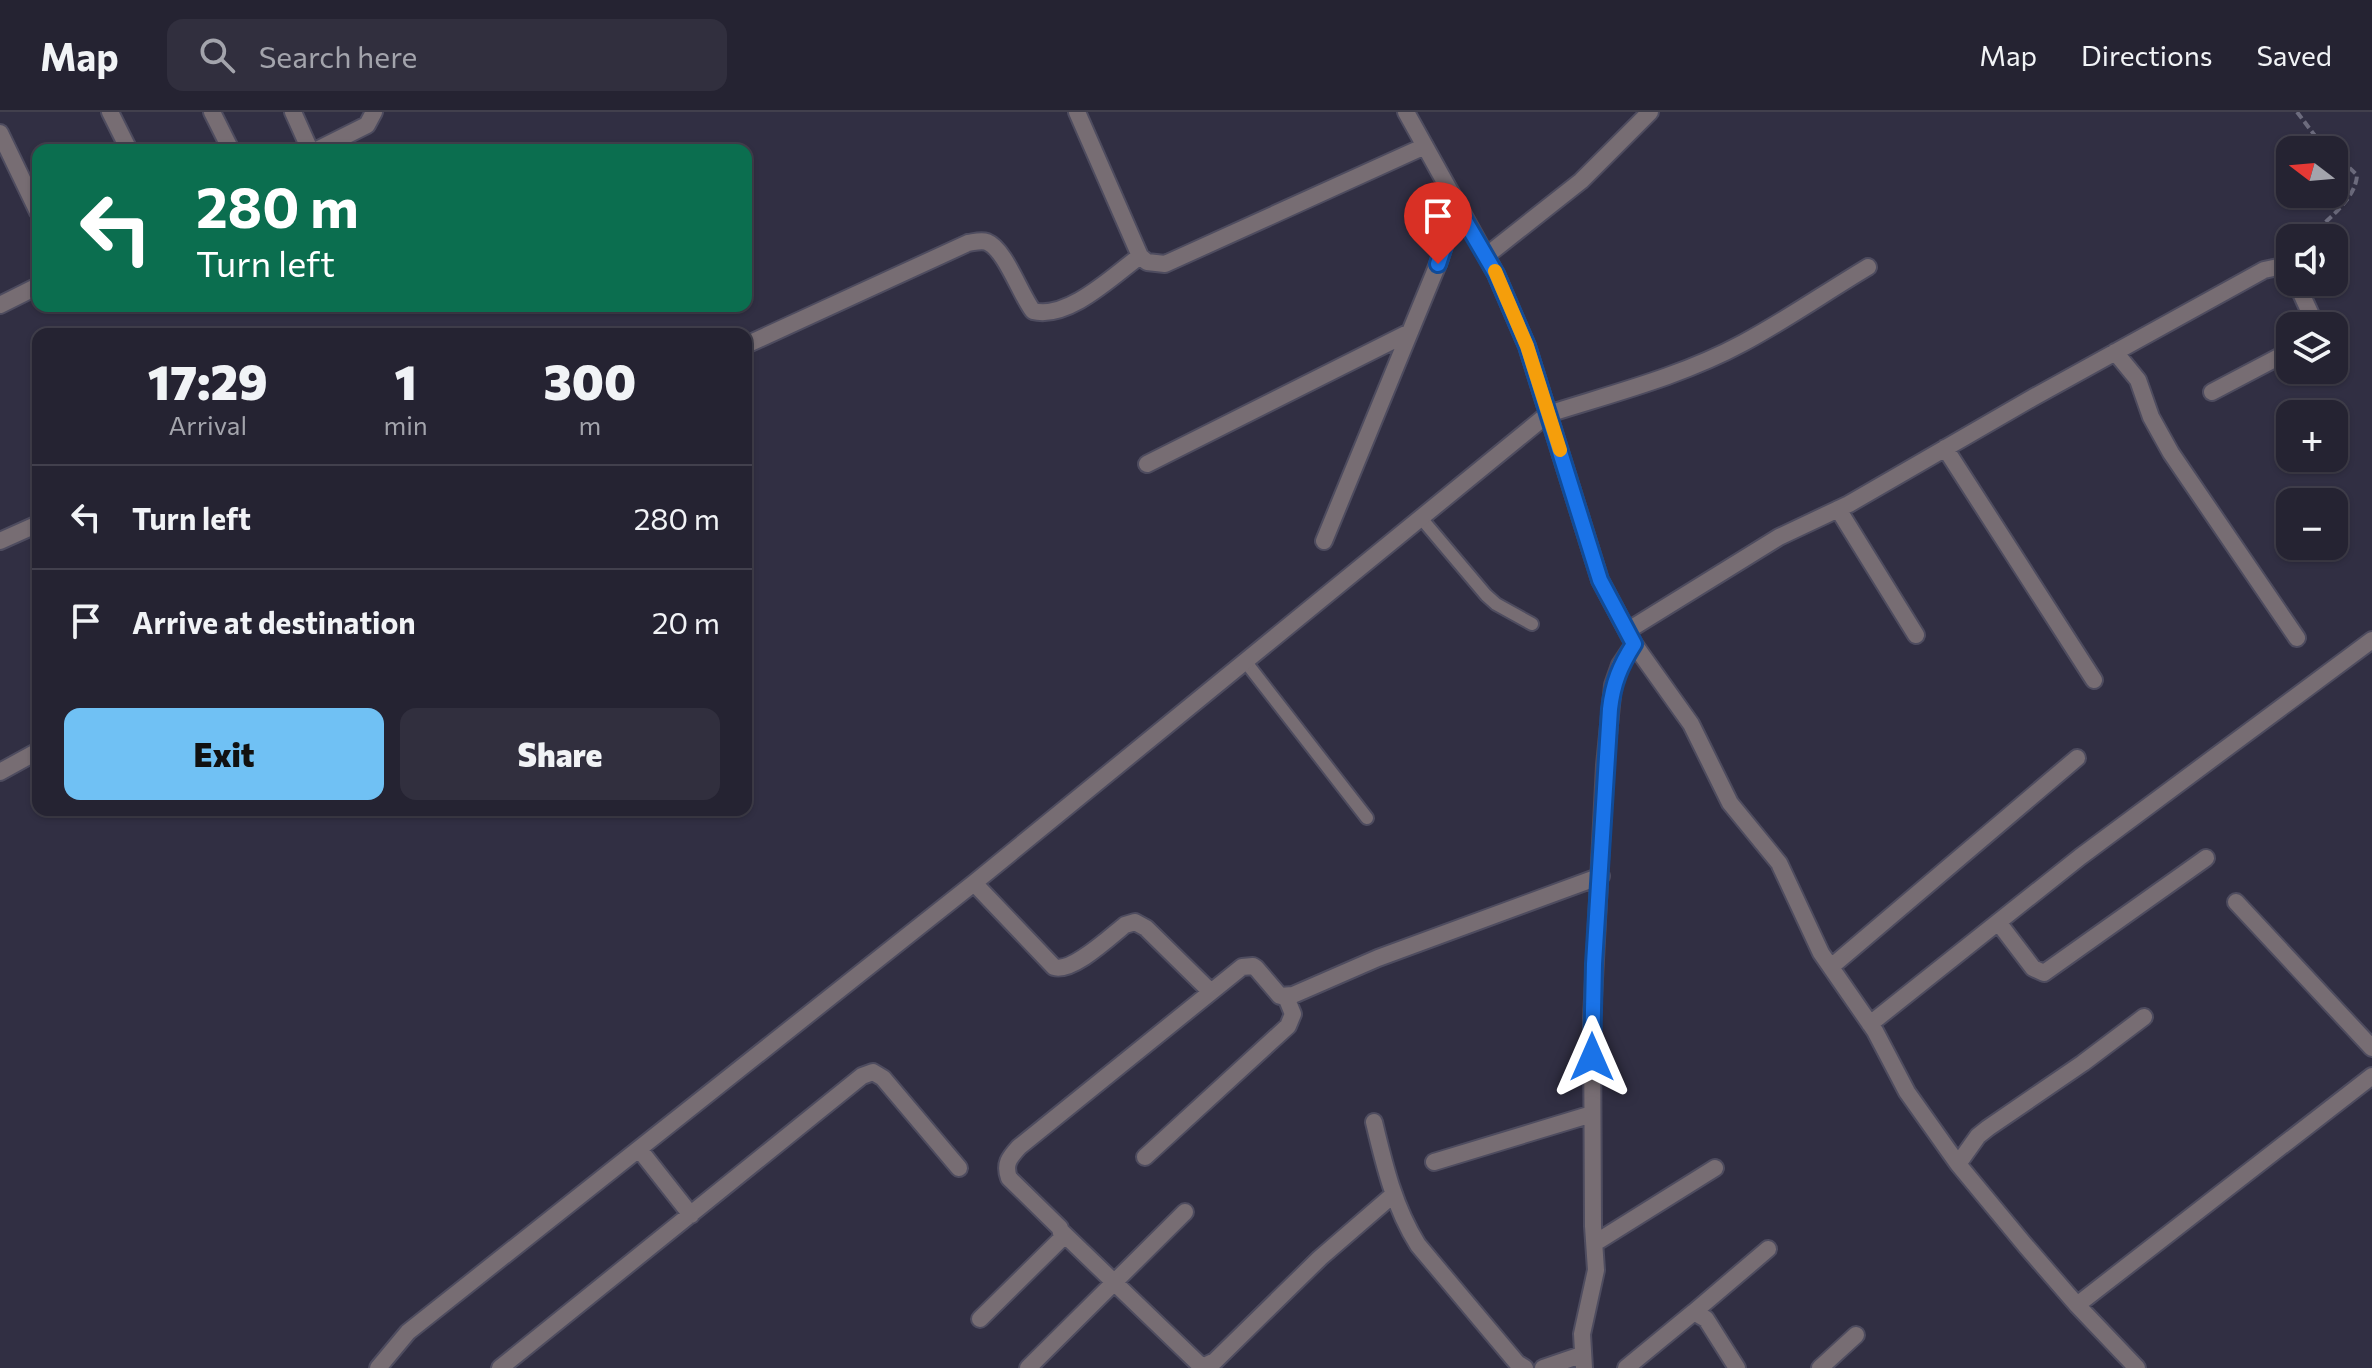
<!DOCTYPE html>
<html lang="en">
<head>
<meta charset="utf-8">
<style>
  body { margin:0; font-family:Commissioner,sans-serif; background:#312f3e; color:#f1f3f6; height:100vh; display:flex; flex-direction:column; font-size:30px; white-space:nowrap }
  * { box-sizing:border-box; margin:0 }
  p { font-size:26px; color:#a3a4ac }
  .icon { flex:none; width:44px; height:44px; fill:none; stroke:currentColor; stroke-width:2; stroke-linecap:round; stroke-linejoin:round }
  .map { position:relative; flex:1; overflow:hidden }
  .drawer { position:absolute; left:32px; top:216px; width:720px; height:488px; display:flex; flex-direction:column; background:#252332; border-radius:16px; box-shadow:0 2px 6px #0004,0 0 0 2px #42404d }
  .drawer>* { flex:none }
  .banner { position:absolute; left:32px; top:32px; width:720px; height:168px; border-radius:16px; box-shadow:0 2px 6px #0004,0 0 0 2px #42404d; background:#0b6e4f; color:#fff; overflow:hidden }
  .needle { width:52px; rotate:286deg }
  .tools { position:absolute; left:2276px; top:24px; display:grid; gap:16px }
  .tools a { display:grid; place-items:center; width:72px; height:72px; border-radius:16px; background:#252332; box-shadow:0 2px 6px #0004,0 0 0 2px #42404d; font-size:40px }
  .pin { position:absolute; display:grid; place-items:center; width:68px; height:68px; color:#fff; margin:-82px -34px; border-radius:50% 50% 50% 0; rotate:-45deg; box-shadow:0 0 8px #0007 }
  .pin .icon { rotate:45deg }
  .me { position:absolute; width:88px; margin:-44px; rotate:0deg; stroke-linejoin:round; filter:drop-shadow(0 0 6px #0008) }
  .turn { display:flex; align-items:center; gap:28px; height:168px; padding:0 32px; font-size:36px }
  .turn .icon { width:104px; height:104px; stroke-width:2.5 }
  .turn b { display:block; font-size:56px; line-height:68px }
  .eta { display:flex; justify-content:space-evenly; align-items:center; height:136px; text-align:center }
  .eta b { font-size:48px; font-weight:800; line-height:56px }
  .cta { display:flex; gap:16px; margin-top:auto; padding:16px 32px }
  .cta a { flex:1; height:92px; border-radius:16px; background:#70c1f4; color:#111; font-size:32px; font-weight:800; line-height:92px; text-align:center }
  .cta a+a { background:#312f3e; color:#f1f3f6 }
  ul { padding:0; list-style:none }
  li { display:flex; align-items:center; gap:24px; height:104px; padding:0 32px; border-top:2px solid #42404d }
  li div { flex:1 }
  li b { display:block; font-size:30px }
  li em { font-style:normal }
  header { display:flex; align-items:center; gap:48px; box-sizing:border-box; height:112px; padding:0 40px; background:#252332; border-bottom:2px solid #42404d }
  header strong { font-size:38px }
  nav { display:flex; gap:44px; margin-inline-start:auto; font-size:28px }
  .search { width:560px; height:72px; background:#312f3e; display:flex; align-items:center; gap:20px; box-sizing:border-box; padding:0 28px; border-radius:16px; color:#a3a4ac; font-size:30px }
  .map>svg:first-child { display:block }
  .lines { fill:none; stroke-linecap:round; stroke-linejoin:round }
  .service-casing { stroke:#4e4c5f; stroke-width:16 }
  .minor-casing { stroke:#4e4c5f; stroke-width:20 }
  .path { stroke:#6c6b7d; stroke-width:4; stroke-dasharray:8 4; stroke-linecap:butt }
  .service { stroke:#776d73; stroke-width:12 }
  .minor { stroke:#776d73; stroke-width:16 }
  .route-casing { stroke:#114b97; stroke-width:20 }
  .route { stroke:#1a73e8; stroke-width:14 }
  .slow { stroke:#f59e0b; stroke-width:14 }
</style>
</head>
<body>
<header>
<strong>Map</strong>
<div class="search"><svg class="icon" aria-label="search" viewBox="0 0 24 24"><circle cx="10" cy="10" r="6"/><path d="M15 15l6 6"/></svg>Search here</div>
<nav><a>Map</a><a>Directions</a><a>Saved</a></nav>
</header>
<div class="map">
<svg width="2372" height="1256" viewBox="0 0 2372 1256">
  <rect width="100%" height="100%" fill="#312f43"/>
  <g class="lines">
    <defs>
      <path id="service" d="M1421,406L1486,483L1496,492L1532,512
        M1245,549L1367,706"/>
      <path id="minor" d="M110,0L129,38
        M212,0L231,38
        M293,0L310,38
        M1077,0L1140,144L1147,150L1165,152L1425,34
        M1406,0L1496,162L1527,234L1600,468L1634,532L1691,612L1730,691L1779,751L1821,841L1875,919L1907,980L1958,1052L2025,1133L2077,1193L2137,1256
        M0,21L38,100
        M317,38L367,13L374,0
        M1486,144L1581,69L1650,0
        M2296,170L2316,214
        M0,193L38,174
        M746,233L968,131C975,130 981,128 987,130C1005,137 1020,182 1033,199C1068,208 1113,164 1140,144
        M2115,240L2138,268L2151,305L2171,341L2297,526
        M2212,280L2290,239
        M1945,336L2094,568
        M1147,352L1410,220
        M1838,397L1916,523
        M0,429L38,412
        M1324,429L1438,152L1457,95
        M1627,519L1779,425L1849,392L2034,285L2264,158L2278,155L2290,160
        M0,660L38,639
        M974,771L1054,855C1072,861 1110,825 1125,813L1135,810L1146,816L1211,880
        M2236,790L2372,936
        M1998,810L2033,856L2044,861L2206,746
        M1831,855L2077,646
        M1870,912L2080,745L2372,528
        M1374,1010C1384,1052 1394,1095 1418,1133L1517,1251L1525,1256
        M639,1037L691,1103
        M1145,1045L1288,914L1293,902L1286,885
        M1434,1050L1592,1002
        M1958,1052L1978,1024L1988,1016L2083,951L2144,905
        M1062,1120L1202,1255L1215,1249L1320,1146L1394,1082
        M1595,1131L1715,1056
        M2077,1193L2372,964
        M1694,1200L1768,1137
        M980,1207L1062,1126L1060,1116L1009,1066C1004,1052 1009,1046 1019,1035L1242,855L1253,854L1256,856L1280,884L1293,883L1378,846L1601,764
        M378,1256L408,1220L974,771L1548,302C1614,281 1682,264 1743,231C1786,208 1826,180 1868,155
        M500,1256L862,964L873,960L883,966L959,1056
        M1028,1256L1185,1100
        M1543,1256L1581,1243
        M1584,1256L1582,1222L1596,1158L1593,1114L1592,906L1605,653L1613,573L1620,553L1634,532
        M1626,1256L1694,1200L1706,1207L1737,1256
        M1820,1256L1856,1223"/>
    </defs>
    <use href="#service" class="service-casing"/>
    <use href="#minor" class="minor-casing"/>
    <path class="path" d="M2297,0L2319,29L2330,38
      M2308,126C2324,110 2356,88 2357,63L2334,41"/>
    <use href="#service" class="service"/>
    <use href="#minor" class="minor"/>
  </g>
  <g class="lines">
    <defs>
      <path id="route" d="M1438,152L1457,95L1496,162L1527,234L1600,468L1634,532C1620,554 1613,571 1610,597L1594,852L1592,945"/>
    </defs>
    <use href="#route" class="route-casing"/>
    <use href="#route" class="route"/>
    <path class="slow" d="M1495,159L1527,234L1560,338"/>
  </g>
</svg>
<div class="tools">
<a><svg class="needle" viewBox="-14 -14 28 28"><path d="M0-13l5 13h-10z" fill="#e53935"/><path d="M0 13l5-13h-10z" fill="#a3a4ac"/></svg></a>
<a><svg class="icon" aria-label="sound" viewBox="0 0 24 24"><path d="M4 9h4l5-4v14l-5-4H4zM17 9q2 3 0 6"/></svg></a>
<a><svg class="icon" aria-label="layers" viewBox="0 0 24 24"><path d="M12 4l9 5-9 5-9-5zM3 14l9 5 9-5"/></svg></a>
<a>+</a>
<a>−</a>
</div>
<div class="pin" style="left:1438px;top:152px;background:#d93025"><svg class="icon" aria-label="arrive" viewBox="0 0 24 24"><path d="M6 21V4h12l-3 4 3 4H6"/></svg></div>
<svg class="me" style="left:1592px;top:945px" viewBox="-20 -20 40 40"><path d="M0-17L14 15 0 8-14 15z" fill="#1a73e8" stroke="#fff" stroke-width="4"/></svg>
<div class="banner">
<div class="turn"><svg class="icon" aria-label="left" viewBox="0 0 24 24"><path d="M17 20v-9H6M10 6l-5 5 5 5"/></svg><div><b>280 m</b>Turn left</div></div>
</div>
<section class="drawer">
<div class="eta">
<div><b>17:29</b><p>Arrival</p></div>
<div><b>1</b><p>min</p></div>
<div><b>300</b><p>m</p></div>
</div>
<ul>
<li><svg class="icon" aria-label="left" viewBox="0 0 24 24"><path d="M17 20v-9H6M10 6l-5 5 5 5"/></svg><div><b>Turn left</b></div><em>280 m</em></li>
<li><svg class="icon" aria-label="arrive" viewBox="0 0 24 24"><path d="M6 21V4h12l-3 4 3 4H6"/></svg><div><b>Arrive at destination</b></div><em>20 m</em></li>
</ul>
<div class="cta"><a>Exit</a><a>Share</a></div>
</section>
</div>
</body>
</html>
